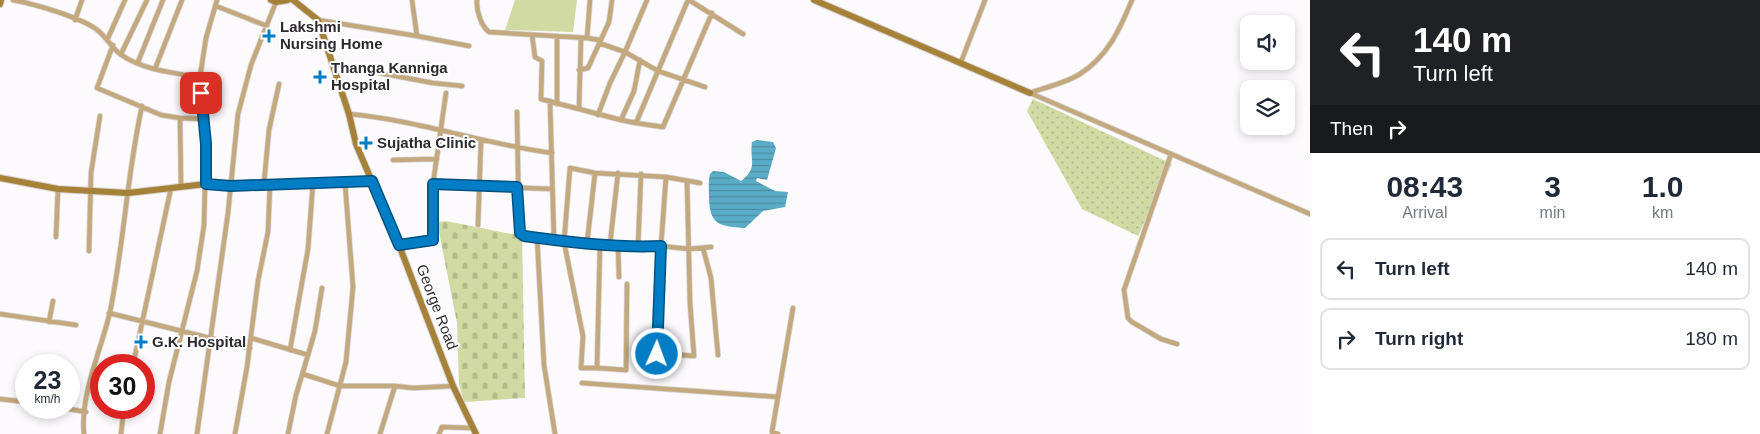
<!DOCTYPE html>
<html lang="en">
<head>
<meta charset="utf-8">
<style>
  body { margin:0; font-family:Arial,sans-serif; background:#f6f6f7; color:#1f2937; height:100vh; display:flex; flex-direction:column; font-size:19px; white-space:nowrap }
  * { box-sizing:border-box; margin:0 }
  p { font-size:16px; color:#747a83 }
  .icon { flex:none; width:28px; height:28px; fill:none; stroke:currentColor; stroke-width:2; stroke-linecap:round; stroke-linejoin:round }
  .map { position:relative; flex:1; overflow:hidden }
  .sheet { display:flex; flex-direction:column; background:#fff; width:450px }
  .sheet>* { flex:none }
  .hud { background:#202124; color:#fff; overflow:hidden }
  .tools { position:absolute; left:1240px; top:15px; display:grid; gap:10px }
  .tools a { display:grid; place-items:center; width:55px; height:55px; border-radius:10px; background:#fff; box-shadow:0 2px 8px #0003; font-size:25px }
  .speed { position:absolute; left:15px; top:354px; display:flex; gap:10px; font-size:25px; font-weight:700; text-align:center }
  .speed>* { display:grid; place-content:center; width:65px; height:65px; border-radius:50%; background:#fff; box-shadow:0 2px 8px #0003; line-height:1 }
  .speed small { font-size:12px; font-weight:400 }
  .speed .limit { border:8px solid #d22; background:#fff; color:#111 }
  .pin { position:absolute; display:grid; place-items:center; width:42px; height:42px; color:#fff; margin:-21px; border-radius:10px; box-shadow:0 2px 8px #0006 }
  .me { position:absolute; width:55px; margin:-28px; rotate:2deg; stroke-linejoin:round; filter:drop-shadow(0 0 4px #0008) }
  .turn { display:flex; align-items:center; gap:18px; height:105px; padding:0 20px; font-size:22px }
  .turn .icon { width:65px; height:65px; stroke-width:2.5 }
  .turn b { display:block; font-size:35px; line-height:42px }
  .then { display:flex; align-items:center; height:48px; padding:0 20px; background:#0003; gap:10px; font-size:19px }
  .eta { display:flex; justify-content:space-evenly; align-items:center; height:85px; text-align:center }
  .eta b { font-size:30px; font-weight:700; line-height:35px }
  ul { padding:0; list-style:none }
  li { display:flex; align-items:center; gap:15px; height:62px; margin:0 10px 8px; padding:0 10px; border:2px solid #e0e1e3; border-radius:10px }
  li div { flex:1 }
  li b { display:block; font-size:19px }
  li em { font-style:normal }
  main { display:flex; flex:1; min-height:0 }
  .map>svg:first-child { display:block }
  .grass { fill:url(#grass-dots) }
  .cemetery { fill:url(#cemetery-stones) }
  .park { fill:#d0daa2 }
  .water { fill:url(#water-rules) }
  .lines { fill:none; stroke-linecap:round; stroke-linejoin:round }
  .street-casing { stroke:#d7d5d8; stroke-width:6 }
  .secondary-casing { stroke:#d7d5d8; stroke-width:8 }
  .street { stroke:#c3a97d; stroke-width:4.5 }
  .secondary { stroke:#a68138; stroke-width:6 }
  .route-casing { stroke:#005180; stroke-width:12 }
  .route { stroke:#007dc5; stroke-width:9 }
  .poi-dot { fill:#007dc5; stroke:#fff; stroke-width:2 }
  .labels { text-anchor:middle; stroke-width:4; stroke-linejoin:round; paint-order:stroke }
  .poi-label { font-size:15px; font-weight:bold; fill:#2d2a2f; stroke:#fff; text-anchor:start }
  .street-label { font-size:15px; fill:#2d2a2f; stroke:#fff }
</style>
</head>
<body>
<main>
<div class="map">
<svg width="1310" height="434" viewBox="0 0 1310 434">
  <defs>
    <pattern id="grass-dots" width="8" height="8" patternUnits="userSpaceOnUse" patternTransform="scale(1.25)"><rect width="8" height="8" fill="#d0daa2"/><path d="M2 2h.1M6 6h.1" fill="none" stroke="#b3bb8c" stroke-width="1.8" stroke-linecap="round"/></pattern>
    <pattern id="cemetery-stones" width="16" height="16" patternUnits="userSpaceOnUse" patternTransform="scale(1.25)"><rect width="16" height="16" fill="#d0daa2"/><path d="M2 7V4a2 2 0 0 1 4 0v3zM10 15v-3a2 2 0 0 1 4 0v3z" fill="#b3bb8c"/></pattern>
    <pattern id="water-rules" width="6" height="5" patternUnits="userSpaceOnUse" patternTransform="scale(1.25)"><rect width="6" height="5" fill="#5bacc7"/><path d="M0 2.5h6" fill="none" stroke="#4c8ca2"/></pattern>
  </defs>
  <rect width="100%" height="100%" fill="#fcfafd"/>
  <path class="grass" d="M1033,99L1172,164L1138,236L1082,209L1027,111Z"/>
  <path class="cemetery" d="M446,221L522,236L525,398L464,402L459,384L457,323L437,222Z"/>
  <path class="park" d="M515,0H577L573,32L505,30Z"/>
  <path class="water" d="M757,140L773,142L776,148L767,180L757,178L756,181L775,191L788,192L785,207L763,211L745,228C720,226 710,226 709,198C709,190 708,182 710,174L713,171L724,172L741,181C759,167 749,160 752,142Z"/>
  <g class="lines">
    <defs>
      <path id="street" d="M13,0C35,4 79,17 96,29C106,36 111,47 120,54C142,70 174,73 200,77
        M477,0C476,10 481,26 489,32L587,38
        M590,0L587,38L599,40
        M647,0L625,52L658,71L688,0
        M689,0L743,34
        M216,6L267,26
        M75,20L82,0
        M318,20L417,36L412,0
        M532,35L535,57L542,61L541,99L579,109
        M417,36L469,46
        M108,38L125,0
        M581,38L579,109L621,120L634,91L640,60
        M113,45L97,88L161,115L180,118
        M121,54L147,0
        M138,62L163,0
        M961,62L985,0
        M332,64L433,83L462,86
        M155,69L182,0
        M579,70L588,68L609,22L612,0
        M1030,93L1310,214
        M1030,93C1046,87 1066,83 1080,74C1108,56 1120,29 1132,0
        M550,101L554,241
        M557,104V36
        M517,112L519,233L537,237
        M349,114C418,120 483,144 552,153
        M598,115L610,83L625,52L599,43
        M621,120L636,123L658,71L705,87
        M636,123L663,127L712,13
        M1171,154L1124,290L1128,318L1132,322L1161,339L1177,344
        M393,160L437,159
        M666,177L661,246L689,249L711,247
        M264,183L269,130L279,84
        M433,184L552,189
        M181,186L180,118L203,119
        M478,225L481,141
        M56,237L58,189
        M587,243L595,173
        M600,244L597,368L626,370L627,284
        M610,244L618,173
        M399,245L433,240V184L446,93
        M618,245L619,277
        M638,247L641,174
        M703,248L711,278L718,355
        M89,251L91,173L100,116
        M109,313L250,348
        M0,314L76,325
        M49,322L53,301
        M251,338L308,355L296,395L288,434
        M290,350L308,249L313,183
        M308,355L315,331L322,288
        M133,365L171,188
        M597,368H581L583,336L564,242L570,168L595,173L666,177L700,183
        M303,374L340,386H395L413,388L453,386
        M582,383L778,397
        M0,399L26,402
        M64,408L86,412
        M84,434C80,394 101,351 110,312C124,244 127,174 142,106
        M121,434L124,408
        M160,434L169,382L197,271L204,225L206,144L200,77L206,38L217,0
        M197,434L228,213L238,114L251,65L276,2
        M235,434L247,367L258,281L268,232L270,184
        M327,434L346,362L353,287L345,183
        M380,434L395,386
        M439,434L442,427L472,428
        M555,434L544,365L537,237L564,242L638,247L661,246L657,353L694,356L690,303L687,182
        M778,434L772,432L793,308"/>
      <path id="secondary" d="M271,0L276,2L288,0
        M293,0L318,20L349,114L356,144L399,245L453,386L476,434
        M814,0L1030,93
        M0,4L1,0
        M0,178L58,189L128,193L206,184L231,186L372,181"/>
    </defs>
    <use href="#street" class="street-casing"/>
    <use href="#secondary" class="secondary-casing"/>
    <use href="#street" class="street"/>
    <use href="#secondary" class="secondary"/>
  </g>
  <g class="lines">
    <defs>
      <path id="route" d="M201,93L206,144V184L231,186L372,181L399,245L433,240V184L517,187L520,233L524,236C569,242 615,248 661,246L657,354"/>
    </defs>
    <use href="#route" class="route-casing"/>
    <use href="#route" class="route"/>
  </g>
  <g class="poi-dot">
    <path d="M266.5 28.5h5v5h5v5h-5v5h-5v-5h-5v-5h5z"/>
    <path d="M317.5 69.5h5v5h5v5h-5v5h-5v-5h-5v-5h5z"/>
    <path d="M363.5 135.5h5v5h5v5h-5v5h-5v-5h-5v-5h5z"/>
    <path d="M138.5 334.5h5v5h5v5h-5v5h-5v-5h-5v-5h5z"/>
  </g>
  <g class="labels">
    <g class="poi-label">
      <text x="280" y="32">Lakshmi<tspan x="280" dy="17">Nursing Home</tspan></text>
      <text x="331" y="73">Thanga Kanniga<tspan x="331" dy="17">Hospital</tspan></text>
      <text x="377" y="148">Sujatha Clinic</text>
      <text x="152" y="347">G.K. Hospital</text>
    </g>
    <g class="street-label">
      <text transform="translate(437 307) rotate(69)" y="5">George Road</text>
    </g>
  </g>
</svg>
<div class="tools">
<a><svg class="icon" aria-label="sound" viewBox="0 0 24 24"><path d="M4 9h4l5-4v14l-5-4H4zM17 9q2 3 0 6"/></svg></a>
<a><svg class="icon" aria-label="layers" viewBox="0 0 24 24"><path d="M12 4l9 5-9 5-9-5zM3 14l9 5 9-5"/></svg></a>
</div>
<div class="speed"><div>23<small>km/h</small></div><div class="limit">30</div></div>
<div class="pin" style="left:201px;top:93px;background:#d93025"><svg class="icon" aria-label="arrive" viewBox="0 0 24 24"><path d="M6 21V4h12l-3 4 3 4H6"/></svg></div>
<svg class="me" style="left:657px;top:354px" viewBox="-20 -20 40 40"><circle r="17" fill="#007dc5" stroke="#fff" stroke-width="3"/><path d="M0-11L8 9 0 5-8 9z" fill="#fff"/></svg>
</div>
<section class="sheet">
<div class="hud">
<div class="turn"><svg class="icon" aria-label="left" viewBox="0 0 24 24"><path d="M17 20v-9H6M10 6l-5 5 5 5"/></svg><div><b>140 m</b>Turn left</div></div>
<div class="then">Then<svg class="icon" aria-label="right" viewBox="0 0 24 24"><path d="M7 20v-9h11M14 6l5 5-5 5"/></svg></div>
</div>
<div class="eta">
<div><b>08:43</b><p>Arrival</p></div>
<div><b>3</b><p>min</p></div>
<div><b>1.0</b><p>km</p></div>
</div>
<ul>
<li><svg class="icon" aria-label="left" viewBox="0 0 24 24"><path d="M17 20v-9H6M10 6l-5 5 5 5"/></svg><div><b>Turn left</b></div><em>140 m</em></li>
<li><svg class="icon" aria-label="right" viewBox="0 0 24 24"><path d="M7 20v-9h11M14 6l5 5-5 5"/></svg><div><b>Turn right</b></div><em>180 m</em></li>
</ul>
</section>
</main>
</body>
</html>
